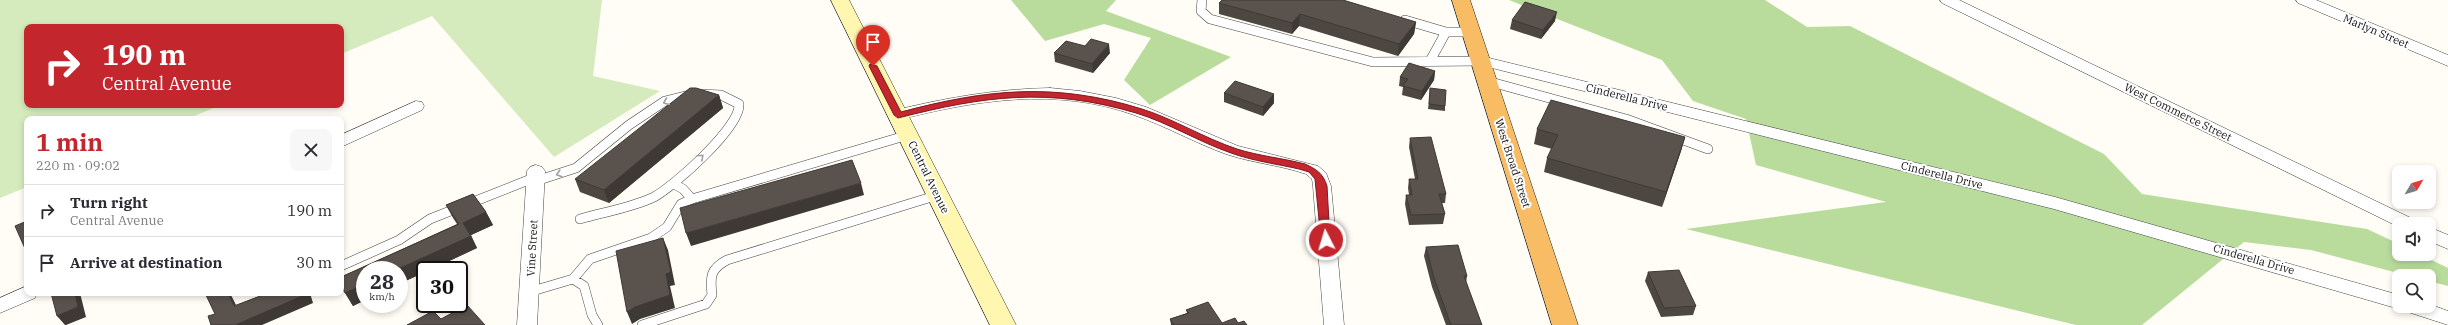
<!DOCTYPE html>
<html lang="en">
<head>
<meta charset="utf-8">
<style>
  body { margin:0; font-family:"IBM Plex Serif",serif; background:#f7f7f7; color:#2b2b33; height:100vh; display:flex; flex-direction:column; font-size:15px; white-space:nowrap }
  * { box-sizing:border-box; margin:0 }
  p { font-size:13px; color:#7c7c81 }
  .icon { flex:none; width:22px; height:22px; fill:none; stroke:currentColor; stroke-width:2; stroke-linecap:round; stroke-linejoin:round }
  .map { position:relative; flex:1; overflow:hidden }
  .details { position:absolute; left:24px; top:116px; width:320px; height:180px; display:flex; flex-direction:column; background:#fff; border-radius:8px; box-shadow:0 2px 6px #0003 }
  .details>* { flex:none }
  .top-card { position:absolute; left:24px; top:24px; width:320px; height:84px; border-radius:8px; box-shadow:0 2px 6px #0003; background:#c4262e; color:#fff; overflow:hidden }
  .needle { width:26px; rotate:52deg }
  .tools { position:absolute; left:2392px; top:165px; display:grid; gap:8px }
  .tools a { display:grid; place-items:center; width:44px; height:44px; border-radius:8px; background:#fff; box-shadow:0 2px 6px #0003; font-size:20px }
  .speed { position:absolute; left:356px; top:261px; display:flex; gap:8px; font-size:20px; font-weight:700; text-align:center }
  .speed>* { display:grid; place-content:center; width:52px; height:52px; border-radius:50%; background:#fff; box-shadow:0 2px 6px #0003; line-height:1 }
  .speed small { font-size:10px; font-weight:400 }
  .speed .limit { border:2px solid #111; border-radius:6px; background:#fff; color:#111 }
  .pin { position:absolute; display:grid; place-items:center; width:34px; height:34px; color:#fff; margin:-41px -17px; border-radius:50% 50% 50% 0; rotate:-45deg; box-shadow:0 0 4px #0007 }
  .pin .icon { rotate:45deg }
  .me { position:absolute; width:44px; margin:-22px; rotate:355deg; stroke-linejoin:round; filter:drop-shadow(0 0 3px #0008) }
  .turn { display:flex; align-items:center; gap:14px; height:84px; padding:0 12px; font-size:18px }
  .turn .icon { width:52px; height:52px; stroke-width:2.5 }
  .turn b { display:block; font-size:28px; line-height:34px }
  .round { display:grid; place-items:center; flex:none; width:42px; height:42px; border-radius:8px; background:#f7f7f7 }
  .head { display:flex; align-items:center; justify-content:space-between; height:68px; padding:0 12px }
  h1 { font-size:24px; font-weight:800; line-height:30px; color:#c4262e }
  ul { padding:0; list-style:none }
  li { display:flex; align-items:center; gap:12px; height:52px; padding:0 12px; border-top:1px solid #e1e1e2 }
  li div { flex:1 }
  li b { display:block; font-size:15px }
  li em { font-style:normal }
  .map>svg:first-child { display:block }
  .green { fill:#d5ebbd }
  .forest { fill:#b9dc9c }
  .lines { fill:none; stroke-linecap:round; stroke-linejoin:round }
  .service-casing { stroke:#444; stroke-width:10 }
  .minor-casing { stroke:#444; stroke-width:1 }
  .secondary-casing { stroke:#333; stroke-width:1 }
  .trunk-casing { stroke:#222; stroke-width:1 }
  .service { stroke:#fff; stroke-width:9 }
  .minor { fill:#fff; fill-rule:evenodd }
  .secondary { fill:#fff6b0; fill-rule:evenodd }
  .trunk { fill:#f7bc64; fill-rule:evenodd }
  .wall { fill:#4d4742 }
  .shaded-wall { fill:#3f3936 }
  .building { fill:#5a524d; stroke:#3f3936 }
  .oneway { stroke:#a0a0a0 }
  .route { fill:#c4262e; stroke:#7f191e }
  .labels { text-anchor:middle; stroke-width:4; stroke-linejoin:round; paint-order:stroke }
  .street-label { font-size:11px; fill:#111; stroke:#fff }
</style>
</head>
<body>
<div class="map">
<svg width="2448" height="325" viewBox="0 0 2448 325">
  <rect width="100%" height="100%" fill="#fffdf5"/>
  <path class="green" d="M0,0H602L593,76L660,91L554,157L432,16L341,54V27H27V105H221L187,119H27V187L0,198Z"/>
  <path class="forest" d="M1011,0H1116L1106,11L1231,57L1150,105L1124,80L1151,38L1104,24L1045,41Z
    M1509,0H1765L1807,27L1850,26L2104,154L2142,194L2367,229L2399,244V254H2419L2448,268V286L2429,281V276H2409L2311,250L2244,242L2142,325H2076L1686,229L1886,202L1756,165L1746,119L1693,101L1662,60Z"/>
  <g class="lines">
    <defs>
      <path id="service" d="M1202,0L1201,11L1210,19L1373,62L1481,61
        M1405,20L1446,32H1472
        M1430,61L1446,32
        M1487,81L1626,119L1708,149
        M536,181L576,168L629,125L665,101L689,95
        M674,184L683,189L692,199
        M580,219C604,212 631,208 654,197C674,186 741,127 739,104L721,95L701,94
        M341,266L399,240L430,219L536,177
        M573,279L584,286L592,315L598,325
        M529,292L573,279L590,259L651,238L667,227L681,204L692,199L908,135
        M642,325L706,304L712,295C710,277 710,269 727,260L938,195"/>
      <path id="minor" d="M1940,0H1959L2415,220L2418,224H2399V227L1942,3Z
        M2296,0H2316L2448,55V66L2298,3Z
        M1481,56L2055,197L2399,295V306L2429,304L2448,311V325L2405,311L2403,308L2399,309L2054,209L1476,64L1473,61L1476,58Z
        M1050,88L1080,91L1116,98L1146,107L1238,146L1318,166L1326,173L1331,186L1344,325H1324L1313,186L1312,179L1306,174C1280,165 1252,163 1226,154C1195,143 1166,126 1134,115C1057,87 976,100 898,120L892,119L890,115L892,111C945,98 995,89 1050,88Z
        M416,101L422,102L424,106L422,110L341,147V135Z
        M536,165L542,167L545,171L537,325H517L527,171L530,167Z
        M2429,227L2448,235V249L2429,241Z
        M27,286V293H37L35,298L0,313V298Z"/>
      <path id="secondary" d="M831,0H849L1016,325H990Z"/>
      <path id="trunk" d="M1452,0H1470L1578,325H1552Z"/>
    </defs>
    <use href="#service" class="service-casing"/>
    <use href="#minor" class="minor-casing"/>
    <use href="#secondary" class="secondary-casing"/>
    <use href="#trunk" class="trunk-casing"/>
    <use href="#service" class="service"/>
    <use href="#minor" class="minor"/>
    <use href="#secondary" class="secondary"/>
    <use href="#trunk" class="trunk"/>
  </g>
  <path class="wall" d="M1219,3L1416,22L1414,34L1398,56L1299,26L1292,34L1219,14Z
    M1512,20L1555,21L1541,39L1510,29Z
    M1054,53H1110L1093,73L1055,62Z
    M1435,71L1434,80L1421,100L1402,95L1403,87L1399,86L1400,77Z
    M1224,93L1274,94V103L1263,116L1224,102Z
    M1430,93L1445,106V111L1428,109Z
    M719,95L723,108L609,203L580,192L575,179Z
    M1537,129L1685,137L1681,151L1662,207L1544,172L1547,158L1552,149L1534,144Z
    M1410,138L1446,194L1445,203H1442L1445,214L1443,224L1409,225L1405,204L1406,195H1409L1408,188L1409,179H1415L1409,147Z
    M473,194L486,212L493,225L471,235L477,248L430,270H425V272L399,284V270H365V300L353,306L341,286V277L457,224L453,218L446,205Z
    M1426,247L1467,276L1466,283L1482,325H1446L1432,287L1424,256Z
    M1648,272L1696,306L1693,315L1661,317L1645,281Z
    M1186,310L1222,323H1238L1247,325H1171L1170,319L1187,313Z"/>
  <path class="shaded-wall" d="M1557,12L1555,21L1541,39L1543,30Z
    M1300,14L1299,26L1292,34V23Z
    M1416,22L1414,34L1398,56L1399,44Z
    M1109,44L1110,53L1093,73L1092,64Z
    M1435,71L1434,80L1421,100L1422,91Z
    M1274,94V103L1263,116V107Z
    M719,95L723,108L609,203L604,190Z
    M1685,137L1681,151L1662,207L1666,192Z
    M861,183L864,195L691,246L686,233Z
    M486,212L493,225L469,236L463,223Z
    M471,236L477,248L430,270H425V272L399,284V270H396Z
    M663,238L668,250L675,285L670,286L675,308L640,319L632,324L627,312L666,274Z
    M365,284V300L353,306L345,293Z
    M75,293H80L86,317L66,325H65L57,316Z
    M228,293H230L241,315L234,306Z
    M307,293H310L313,303L262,325H235Z"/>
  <path class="building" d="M1222,0H1343L1416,22L1399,44L1300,14L1292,23L1219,3Z
    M1525,2L1557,12L1543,30L1512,20Z
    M1091,39L1109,44L1092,64L1054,53L1066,41L1085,46Z
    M1409,63L1435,71L1422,91L1403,86L1408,79L1400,77Z
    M1235,81L1274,94L1263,107L1224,93Z
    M690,88H696L719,95L604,190L575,179Z
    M1430,88L1446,90L1445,106L1429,104Z
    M1551,100L1685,137L1666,192L1547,158L1558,135L1537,129Z
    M1431,137L1446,194H1439L1445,214L1411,215L1406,195H1412L1409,179H1418L1410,138Z
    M852,160L861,183L686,233L680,208Z
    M473,194L486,212L463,223L471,236L396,270H365V284L345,293L341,286V277L459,224L446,205Z
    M27,221V253L15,226Z
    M663,238L671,272L666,274L670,295L635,307L627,312L616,251Z
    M1458,245L1467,276H1464L1482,325H1451L1434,278L1426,247Z
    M1679,270L1696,306L1664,308L1648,272Z
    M51,293H75L78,307L57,316Z
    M205,293H228L234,306L268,293H307V294L235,325H211L208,316L215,314Z
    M1208,302L1222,323L1235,318L1238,323L1244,321L1247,325H1174L1170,319L1189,313L1186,310Z
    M467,305L485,325H407L433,311L441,319Z"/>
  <defs><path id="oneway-chevron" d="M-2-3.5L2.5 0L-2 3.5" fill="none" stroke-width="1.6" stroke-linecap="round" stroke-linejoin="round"/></defs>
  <g class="oneway">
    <use href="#oneway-chevron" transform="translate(666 102) rotate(157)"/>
    <use href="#oneway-chevron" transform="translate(701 157) rotate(-43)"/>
    <use href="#oneway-chevron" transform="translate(559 174) rotate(163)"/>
  </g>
  <path class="route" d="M870,64L877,66L901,112C987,89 1055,82 1142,109C1174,119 1204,138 1237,149C1259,156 1282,158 1305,164C1316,169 1323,173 1327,186L1330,240L1326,244L1321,240L1315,179L1309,172L1299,169C1277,164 1253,161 1231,153C1199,142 1169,123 1136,113C1049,87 984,96 898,118L894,115L869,66Z"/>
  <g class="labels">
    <g class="street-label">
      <text transform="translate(2376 31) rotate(23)" y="4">Marlyn Street</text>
      <text transform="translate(1627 97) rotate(14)" y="4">Cinderella Drive</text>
      <text transform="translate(2178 112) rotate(26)" y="4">West Commerce Street</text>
      <text transform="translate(1513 163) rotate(72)" y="4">West Broad Street</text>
      <text transform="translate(1942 175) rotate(14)" y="4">Cinderella Drive</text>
      <text transform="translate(929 177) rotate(64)" y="4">Central Avenue</text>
      <text transform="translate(532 248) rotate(-87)" y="4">Vine Street</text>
      <text transform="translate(2254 259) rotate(16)" y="4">Cinderella Drive</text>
    </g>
  </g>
</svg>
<div class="tools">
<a><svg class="needle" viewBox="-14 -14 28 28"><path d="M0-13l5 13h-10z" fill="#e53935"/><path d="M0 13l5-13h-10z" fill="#7c7c81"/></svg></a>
<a><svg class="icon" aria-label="sound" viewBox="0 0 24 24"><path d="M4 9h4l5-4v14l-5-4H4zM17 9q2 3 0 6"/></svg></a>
<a><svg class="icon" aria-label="search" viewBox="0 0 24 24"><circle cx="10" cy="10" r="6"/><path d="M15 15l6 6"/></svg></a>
</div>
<div class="speed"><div>28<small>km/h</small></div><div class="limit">30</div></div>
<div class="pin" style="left:873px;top:66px;background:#d93025"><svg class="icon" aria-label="arrive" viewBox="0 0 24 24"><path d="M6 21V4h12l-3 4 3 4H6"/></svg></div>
<svg class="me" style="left:1326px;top:240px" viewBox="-20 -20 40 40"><circle r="17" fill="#c4262e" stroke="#fff" stroke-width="3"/><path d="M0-11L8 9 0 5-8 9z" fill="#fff"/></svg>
<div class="top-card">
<div class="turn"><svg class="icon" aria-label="right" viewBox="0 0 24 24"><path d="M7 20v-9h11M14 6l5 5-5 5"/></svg><div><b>190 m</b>Central Avenue</div></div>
</div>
<section class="details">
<div class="head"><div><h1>1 min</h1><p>220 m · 09:02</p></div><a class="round"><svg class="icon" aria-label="close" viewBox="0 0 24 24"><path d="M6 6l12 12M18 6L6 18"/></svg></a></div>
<ul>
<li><svg class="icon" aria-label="right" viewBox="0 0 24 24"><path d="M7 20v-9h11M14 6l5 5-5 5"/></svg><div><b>Turn right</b><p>Central Avenue</p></div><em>190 m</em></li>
<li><svg class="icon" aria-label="arrive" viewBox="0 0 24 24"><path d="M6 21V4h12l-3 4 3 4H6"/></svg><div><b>Arrive at destination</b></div><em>30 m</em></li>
</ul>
</section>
</div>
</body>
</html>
